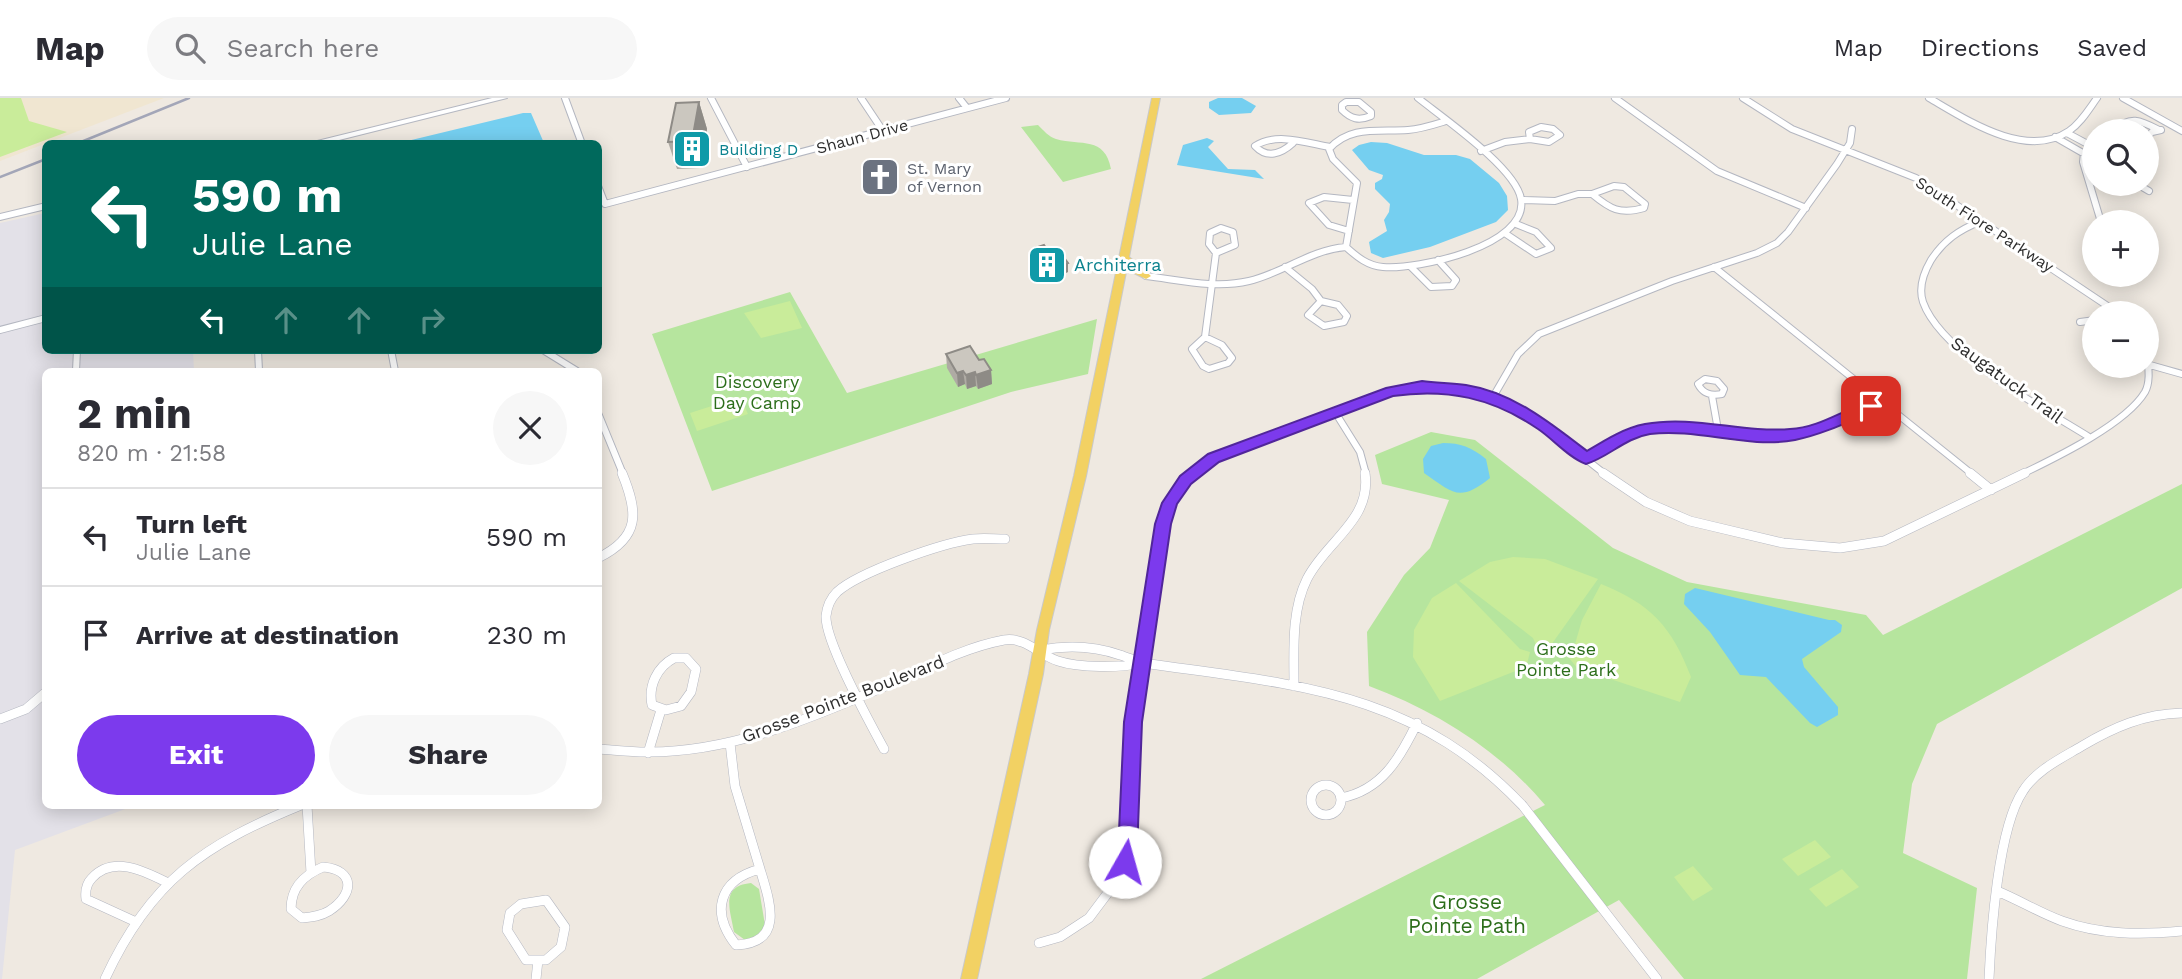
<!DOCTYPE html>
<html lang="en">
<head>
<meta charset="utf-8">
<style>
  body { margin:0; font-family:"Work Sans",sans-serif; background:#f7f7f7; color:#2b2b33; height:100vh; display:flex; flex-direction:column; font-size:26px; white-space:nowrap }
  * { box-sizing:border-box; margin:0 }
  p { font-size:23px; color:#7c7c81 }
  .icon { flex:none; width:38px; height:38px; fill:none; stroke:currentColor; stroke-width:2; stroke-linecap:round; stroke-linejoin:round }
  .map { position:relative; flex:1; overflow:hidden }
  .details { position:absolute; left:42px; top:270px; width:560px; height:441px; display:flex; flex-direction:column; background:#fff; border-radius:10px; box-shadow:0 4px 18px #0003 }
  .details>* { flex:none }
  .hud { position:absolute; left:42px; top:42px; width:560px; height:214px; border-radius:10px; box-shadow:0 4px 18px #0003; background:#00695c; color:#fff; overflow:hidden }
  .tools { position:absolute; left:2082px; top:21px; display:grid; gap:14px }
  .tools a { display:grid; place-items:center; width:77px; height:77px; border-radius:50%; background:#fff; box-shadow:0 4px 18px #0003; font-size:35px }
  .pin { position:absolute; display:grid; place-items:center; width:60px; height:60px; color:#fff; margin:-30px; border-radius:14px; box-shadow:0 4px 10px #0006 }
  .me { position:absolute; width:77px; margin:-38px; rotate:7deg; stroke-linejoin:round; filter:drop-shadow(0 0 5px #0008) }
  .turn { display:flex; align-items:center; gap:24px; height:147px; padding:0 35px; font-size:32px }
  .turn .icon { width:91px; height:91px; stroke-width:2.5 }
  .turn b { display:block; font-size:49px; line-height:60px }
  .lanes { display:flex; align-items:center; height:66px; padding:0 35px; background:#0003; justify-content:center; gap:35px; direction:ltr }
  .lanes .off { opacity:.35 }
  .round { display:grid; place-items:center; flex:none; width:74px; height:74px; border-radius:37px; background:#f7f7f7 }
  .overview { display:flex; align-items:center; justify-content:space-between; height:119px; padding:0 35px }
  h1 { font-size:42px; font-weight:700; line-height:52px }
  .cta { display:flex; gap:14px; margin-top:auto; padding:14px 35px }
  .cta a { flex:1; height:80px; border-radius:42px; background:#7c3aed; color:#fff; font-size:28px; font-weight:700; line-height:80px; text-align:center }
  .cta a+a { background:#f7f7f7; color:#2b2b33 }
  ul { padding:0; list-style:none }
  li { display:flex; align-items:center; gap:21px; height:98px; padding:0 35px; border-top:2px solid #e1e1e2 }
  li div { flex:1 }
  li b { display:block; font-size:26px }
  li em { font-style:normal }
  header { display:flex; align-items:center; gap:42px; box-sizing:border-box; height:98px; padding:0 35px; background:#fff; border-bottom:2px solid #e1e1e2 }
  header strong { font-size:33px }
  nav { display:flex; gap:38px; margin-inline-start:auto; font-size:24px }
  .search { width:490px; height:63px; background:#f7f7f7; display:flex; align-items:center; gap:18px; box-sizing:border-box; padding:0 24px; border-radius:38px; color:#7c7c81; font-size:26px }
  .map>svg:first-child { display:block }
  .industrial { fill:#e3e1e8 }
  .education { fill:#f0e6d1 }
  .green { fill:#b6e59e }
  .pitch { fill:#c9ec9a }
  .water { fill:#75cff0 }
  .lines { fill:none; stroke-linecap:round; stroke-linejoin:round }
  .street-far1-casing { stroke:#b4b7c1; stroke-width:8 }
  .street-casing { stroke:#b4b7c1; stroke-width:10 }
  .secondary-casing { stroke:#b4b7c1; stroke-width:2 }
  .primary-casing { stroke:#c9c9c9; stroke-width:2 }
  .street-far1 { stroke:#fff; stroke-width:6 }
  .street { stroke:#fff; stroke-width:9 }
  .secondary { fill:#fff; fill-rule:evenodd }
  .primary { fill:#f2d163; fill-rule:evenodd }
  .rail { stroke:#a3a6b8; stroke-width:2.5 }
  .wall { fill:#afaba4 }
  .shaded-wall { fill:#8e8b86 }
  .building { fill:#cbc7bf; stroke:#8e8b86; stroke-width:2 }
  .route { fill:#7c3aed; stroke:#51269a; stroke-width:2 }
  .labels { text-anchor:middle; stroke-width:6; stroke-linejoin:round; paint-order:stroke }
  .far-street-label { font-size:16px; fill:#2e2e2e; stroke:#fff }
  .far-culture-label { font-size:16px; fill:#0d838f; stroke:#fff; text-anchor:start }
  .far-worship-label { font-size:16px; fill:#5b616d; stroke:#fff; text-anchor:start }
  .culture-label { font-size:18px; fill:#0d838f; stroke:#fff; text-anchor:start }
  .street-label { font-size:18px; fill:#2e2e2e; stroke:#fff }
  .park-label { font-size:18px; fill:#2c6e1b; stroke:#fff }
  .near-park-label { font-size:21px; fill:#2c6e1b; stroke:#fff }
</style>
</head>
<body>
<header>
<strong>Map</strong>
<div class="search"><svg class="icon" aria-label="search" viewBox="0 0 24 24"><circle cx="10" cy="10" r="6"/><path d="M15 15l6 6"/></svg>Search here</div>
<nav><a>Map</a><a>Directions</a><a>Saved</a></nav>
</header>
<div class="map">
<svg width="2182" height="881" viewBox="0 0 2182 881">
  <rect width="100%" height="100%" fill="#efe9e1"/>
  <path class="industrial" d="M45,115L46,252H193L194,273H46V707H136L15,752L2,881H0V125Z"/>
  <path class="education" d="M0,0H164L0,63Z"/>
  <path class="green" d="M1038,27C1043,32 1049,39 1056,41C1081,48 1105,38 1111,71L1063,84L1021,29Z
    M790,194L847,295L1097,221L1088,276L1011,294L712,393L652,236Z
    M1431,334L1475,342L1613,450L1687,484L1866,517L1883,537L2182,386V490L1937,626L1912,686L1903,755L1977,790L1967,881H1684L1619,802L1477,881H1201L1545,707C1499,652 1436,613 1369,588L1367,534L1404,477L1430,450L1449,402L1382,386L1375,357Z
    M751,785L759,791L765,827L761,836L745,842L734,834C730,811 720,788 751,785Z"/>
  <path class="pitch" d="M0,0H21L29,23L67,34L0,59Z
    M790,203L802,230L761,240L744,215Z
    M740,299L748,316L697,333L690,315Z
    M1513,459L1545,461L1598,481L1551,547H1536L1533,540L1459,483L1490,464Z
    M1456,485L1520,551L1530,554L1525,574L1518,572L1440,603L1413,559L1414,532L1432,500Z
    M1601,486C1651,506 1672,529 1691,579L1680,604L1577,570L1566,556L1573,553L1582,522Z
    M1815,742L1831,759L1798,778L1782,761Z
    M1693,768L1713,791L1693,803L1674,779Z
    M1842,771L1859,789L1826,809L1809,791Z"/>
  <path class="water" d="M1218,0H1242L1256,8L1251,15L1219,17L1209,10V4Z
    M523,15H531L544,45H399Z
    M1207,40L1214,43L1208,49L1228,71L1255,72L1264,81L1177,67L1183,47Z
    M1371,44L1387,45L1424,57H1456L1470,61L1499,85L1507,98L1508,112L1496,124L1430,149L1383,160L1371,155L1369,144L1387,133L1384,122L1389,114L1390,106L1375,91V85L1382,81L1383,77L1369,72L1352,52L1359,47Z
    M1443,345C1461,345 1471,349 1486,361L1490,380C1459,405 1453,395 1424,375L1423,361L1431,348Z
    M1695,490L1829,522H1835L1842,527L1841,534L1802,561L1804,569L1838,609V617L1817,629L1810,625L1766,579L1740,577L1710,534L1684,506L1685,496Z"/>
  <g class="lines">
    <defs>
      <path id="street-far1" d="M565,0L582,46
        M711,0L747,69
        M861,0L883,33
        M959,0L967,10
        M1615,0L1717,73L1806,110
        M1743,0L1792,31L1916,80L2118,215
        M1929,0C1967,22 2026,62 2069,33C2081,25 2089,11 2097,0
        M2123,0L2182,33
        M1346,4H1359L1371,14V18C1359,23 1351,21 1342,12V7Z
        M1541,29L1553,31L1560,37L1549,44L1530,41L1529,34Z
        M2113,33C2130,17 2140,22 2159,32
        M2067,35L2095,50
        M2055,39L2095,62
        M2147,39L2152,34L2161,32
        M1293,45C1281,56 1267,61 1255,48C1276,34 1307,45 1330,49
        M1481,53L1505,44L1530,41
        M2084,55L2083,64L2101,124
        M2137,86L2149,93
        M598,88L605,106L1006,0
        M1614,88L1624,89L1645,106L1644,110C1620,117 1610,111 1592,96Z
        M1522,102L1555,103L1578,96H1592
        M1981,123C1959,132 1944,142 1931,162C1924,174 1918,189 1923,204C1941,255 2044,311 2089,339
        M1221,130L1233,134L1235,147L1216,155L1209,146L1210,135Z
        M1349,133L1329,127L1309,105L1324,99L1353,102
        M1506,136L1536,156L1551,150L1536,134L1516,126
        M1346,149C1357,159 1368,168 1383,169C1417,172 1529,148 1521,101C1516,70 1443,20 1418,0
        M1346,149L1357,85L1333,61L1329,51C1350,27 1379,34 1408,32C1421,31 1433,27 1446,23
        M1285,169L1312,191L1321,203
        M1411,169L1431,189L1452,188L1456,182L1438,162
        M1714,169L1972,376
        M1146,178C1180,182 1215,191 1249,183C1283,175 1310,152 1346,149
        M1321,203L1338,207L1347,218L1344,224L1324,228L1308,217Z
        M2080,224L2095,222
        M0,232L46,220
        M1205,239L1222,247L1232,260L1228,265L1209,271L1203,268L1192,251Z
        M1205,239L1216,155
        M258,252L259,273
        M391,252L395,273
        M543,252L577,273
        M2150,267L2182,276
        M76,273L77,252
        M1705,281L1717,283L1724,291L1722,296C1711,298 1703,296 1698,286Z
        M1712,298L1718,332
        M1493,299L1518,256L1539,236L1672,183L1757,155L1777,145L1788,134L1837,66L1850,45L1852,31
        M1335,314L1360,354L1366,376
        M598,315L623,376
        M1586,360C1600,352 1613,342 1629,336C1681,317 1736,342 1790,337C1822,334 1852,316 1881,303
        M1193,376L1214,360C1249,347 1284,333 1319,320C1383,296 1433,273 1500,303C1539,320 1572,351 1605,376
        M2022,376C2055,360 2126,326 2145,294C2151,283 2148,268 2147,256"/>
      <path id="street" d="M1603,375L1646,404L1690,423L1783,445L1840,450L1884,443L2025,375
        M1970,375L1991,392
        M598,460C641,439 638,414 622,375
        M1041,552C1068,547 1094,548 1120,557C1130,560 1139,565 1150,566C1298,587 1414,593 1523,708L1657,881
        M674,560H686L696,571L691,594L681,608L666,612L652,607C648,588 657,569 674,560Z
        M1294,588C1294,553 1291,513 1307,481C1326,443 1372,422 1365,375
        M0,621L26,611L46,594
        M730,645L735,688L760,771
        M598,651C614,652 630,654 646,654C727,655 807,622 881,590C921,573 961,550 1004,542C1024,538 1041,558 1058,563C1079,570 1121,570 1142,565
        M884,651C870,625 825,544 826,518C827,509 831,500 837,494C859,474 942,445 973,441C983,440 994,441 1005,441
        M648,655L661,612
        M1311 702a15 15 0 1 1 30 0a15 15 0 1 1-30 0Z
        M1341,700C1382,692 1400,660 1417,625
        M307,707L311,775
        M323,769C356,772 354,797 329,813C321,818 312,819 302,820L291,811C291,789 304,777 323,769Z
        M760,771C770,804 785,845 736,847C710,814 719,782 760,771Z
        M1997,793C2019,802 2040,815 2062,823C2101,837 2141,837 2182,833
        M546,802L565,829L561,849L546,862H526L507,832L510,815L521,806Z
        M134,823L86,801C85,793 86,786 92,780C113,757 144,773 166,784
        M1039,845L1060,839L1089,820L1110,792L1128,755L1133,624L1163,426C1170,406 1178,388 1195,375
        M105,881C150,783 203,747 301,707
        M536,881L538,862
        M1989,881C1991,835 1998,730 2023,693C2036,672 2062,660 2082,648C2114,629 2144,616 2182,615"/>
      <path id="secondary" d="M492,0H507L323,46H305Z
        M46,105V111L0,122V116Z"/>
      <path id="primary" d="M1152,0H1160L1129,159L1151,178L1146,181L1132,174L1127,169L1086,378L1049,532L1043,576L977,881H961L1029,576L1037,532L1074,378Z"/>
    </defs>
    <use href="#street-far1" class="street-far1-casing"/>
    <use href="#street" class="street-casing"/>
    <use href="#secondary" class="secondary-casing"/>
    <use href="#primary" class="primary-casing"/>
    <use href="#street-far1" class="street-far1"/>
    <use href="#street" class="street"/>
    <use href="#secondary" class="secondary"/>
    <use href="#primary" class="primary"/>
    <path class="rail" d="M76,46L189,0
      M0,79L46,61"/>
  </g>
  <path class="wall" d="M699,4L707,31L700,70L677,71L668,44Z
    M1035,150L1053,160L1068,165V174L1058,178L1053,171L1047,174L1036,159Z
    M946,256L979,262L991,272L992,286L978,291L976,288L967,291L965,286L958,289L947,270Z"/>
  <path class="shaded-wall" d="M699,4L707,31L700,70L692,43Z
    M1053,162V171L1047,174L1046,164Z
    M1068,165V174L1058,178V169Z
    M991,272L992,286L978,291L976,277Z
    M963,273L965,286L958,289L957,275Z
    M975,274L976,288L967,291L966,277Z"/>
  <path class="building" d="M699,4L692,43L668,44L676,5Z
    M1044,147L1053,160L1062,157L1068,165L1058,169L1053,162L1046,164L1035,150Z
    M970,248L979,262L984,261L991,272L976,277L975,274L966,277L963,273L957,275L946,256Z"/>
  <path class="route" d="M1422,283C1436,285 1451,285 1466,287C1512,294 1551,325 1587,353C1605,342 1624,330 1645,326C1694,317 1742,335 1790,331C1819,330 1844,311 1871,303L1878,308L1876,312C1850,323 1824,336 1795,342C1747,351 1698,330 1650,336C1625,340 1609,359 1586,366C1569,360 1553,341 1538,331C1493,300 1447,290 1393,298L1219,364L1191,386L1177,406L1171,426L1142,624L1137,755L1132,771L1125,773L1118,771L1115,764L1118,755L1124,624L1155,426L1162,405L1180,378L1208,356L1386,290Z"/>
  <defs>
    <symbol id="building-square" viewBox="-11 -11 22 22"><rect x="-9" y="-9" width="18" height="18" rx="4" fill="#0f9aa8" stroke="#fff"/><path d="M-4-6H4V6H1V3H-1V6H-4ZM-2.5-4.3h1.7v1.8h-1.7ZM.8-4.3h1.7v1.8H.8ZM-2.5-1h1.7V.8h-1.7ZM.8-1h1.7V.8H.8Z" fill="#fff"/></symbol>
    <symbol id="church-square" viewBox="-11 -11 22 22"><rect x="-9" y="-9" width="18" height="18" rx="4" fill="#6b7280" stroke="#fff"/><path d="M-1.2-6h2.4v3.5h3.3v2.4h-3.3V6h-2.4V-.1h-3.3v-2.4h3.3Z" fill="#fff"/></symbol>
  </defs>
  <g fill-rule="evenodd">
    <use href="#building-square" x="670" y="29" width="44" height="44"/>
    <use href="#church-square" x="858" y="57" width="44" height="44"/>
    <use href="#building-square" x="1025" y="145" width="44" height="44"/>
  </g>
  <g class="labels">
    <g class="far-street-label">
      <text transform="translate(862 38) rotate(-15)" y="6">Shaun Drive</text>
      <text transform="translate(1985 126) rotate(33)" y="6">South Fiore Parkway</text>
    </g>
    <g class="far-culture-label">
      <text x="719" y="57">Building D</text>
    </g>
    <g class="far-worship-label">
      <text x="907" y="76">St. Mary<tspan x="907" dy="18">of Vernon</tspan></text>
    </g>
    <g class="culture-label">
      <text x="1074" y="173">Architerra</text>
    </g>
    <g class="street-label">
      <text transform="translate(2007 282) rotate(36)" y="6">Saugatuck Trail</text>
      <text transform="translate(843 601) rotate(-21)" y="6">Grosse Pointe Boulevard</text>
    </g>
    <g class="park-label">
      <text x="757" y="290">Discovery<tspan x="757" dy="21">Day Camp</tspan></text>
      <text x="1566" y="557">Grosse<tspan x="1566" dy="21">Pointe Park</tspan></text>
    </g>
    <g class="near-park-label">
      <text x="1467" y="811">Grosse<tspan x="1467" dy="24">Pointe Path</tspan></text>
    </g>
  </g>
</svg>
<div class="tools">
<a><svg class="icon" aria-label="search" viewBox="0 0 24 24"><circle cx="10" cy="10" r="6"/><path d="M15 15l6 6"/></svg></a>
<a>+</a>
<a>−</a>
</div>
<div class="pin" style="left:1871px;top:308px;background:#d93025"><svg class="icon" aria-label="arrive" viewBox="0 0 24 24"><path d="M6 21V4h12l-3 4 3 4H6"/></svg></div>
<svg class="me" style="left:1125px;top:764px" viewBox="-20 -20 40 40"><circle r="19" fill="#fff"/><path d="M0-13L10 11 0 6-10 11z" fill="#7c3aed"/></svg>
<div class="hud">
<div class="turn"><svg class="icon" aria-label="left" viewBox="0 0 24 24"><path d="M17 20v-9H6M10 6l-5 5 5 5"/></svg><div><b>590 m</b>Julie Lane</div></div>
<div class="lanes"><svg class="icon" aria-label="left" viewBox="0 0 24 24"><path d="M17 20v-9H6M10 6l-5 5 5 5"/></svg><svg class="icon off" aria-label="ahead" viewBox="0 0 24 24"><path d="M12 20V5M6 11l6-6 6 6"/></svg><svg class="icon off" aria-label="ahead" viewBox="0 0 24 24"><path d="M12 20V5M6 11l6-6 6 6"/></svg><svg class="icon off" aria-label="right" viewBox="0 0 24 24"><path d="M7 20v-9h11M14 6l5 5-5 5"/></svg></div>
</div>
<section class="details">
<div class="overview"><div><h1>2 min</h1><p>820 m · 21:58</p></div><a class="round"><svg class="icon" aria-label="close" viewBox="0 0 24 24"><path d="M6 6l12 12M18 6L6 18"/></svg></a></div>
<ul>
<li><svg class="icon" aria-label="left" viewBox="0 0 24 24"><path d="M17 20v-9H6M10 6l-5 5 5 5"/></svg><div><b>Turn left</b><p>Julie Lane</p></div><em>590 m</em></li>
<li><svg class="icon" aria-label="arrive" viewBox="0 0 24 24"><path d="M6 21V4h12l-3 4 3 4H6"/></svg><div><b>Arrive at destination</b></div><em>230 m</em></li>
</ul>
<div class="cta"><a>Exit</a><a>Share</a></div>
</section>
</div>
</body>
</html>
